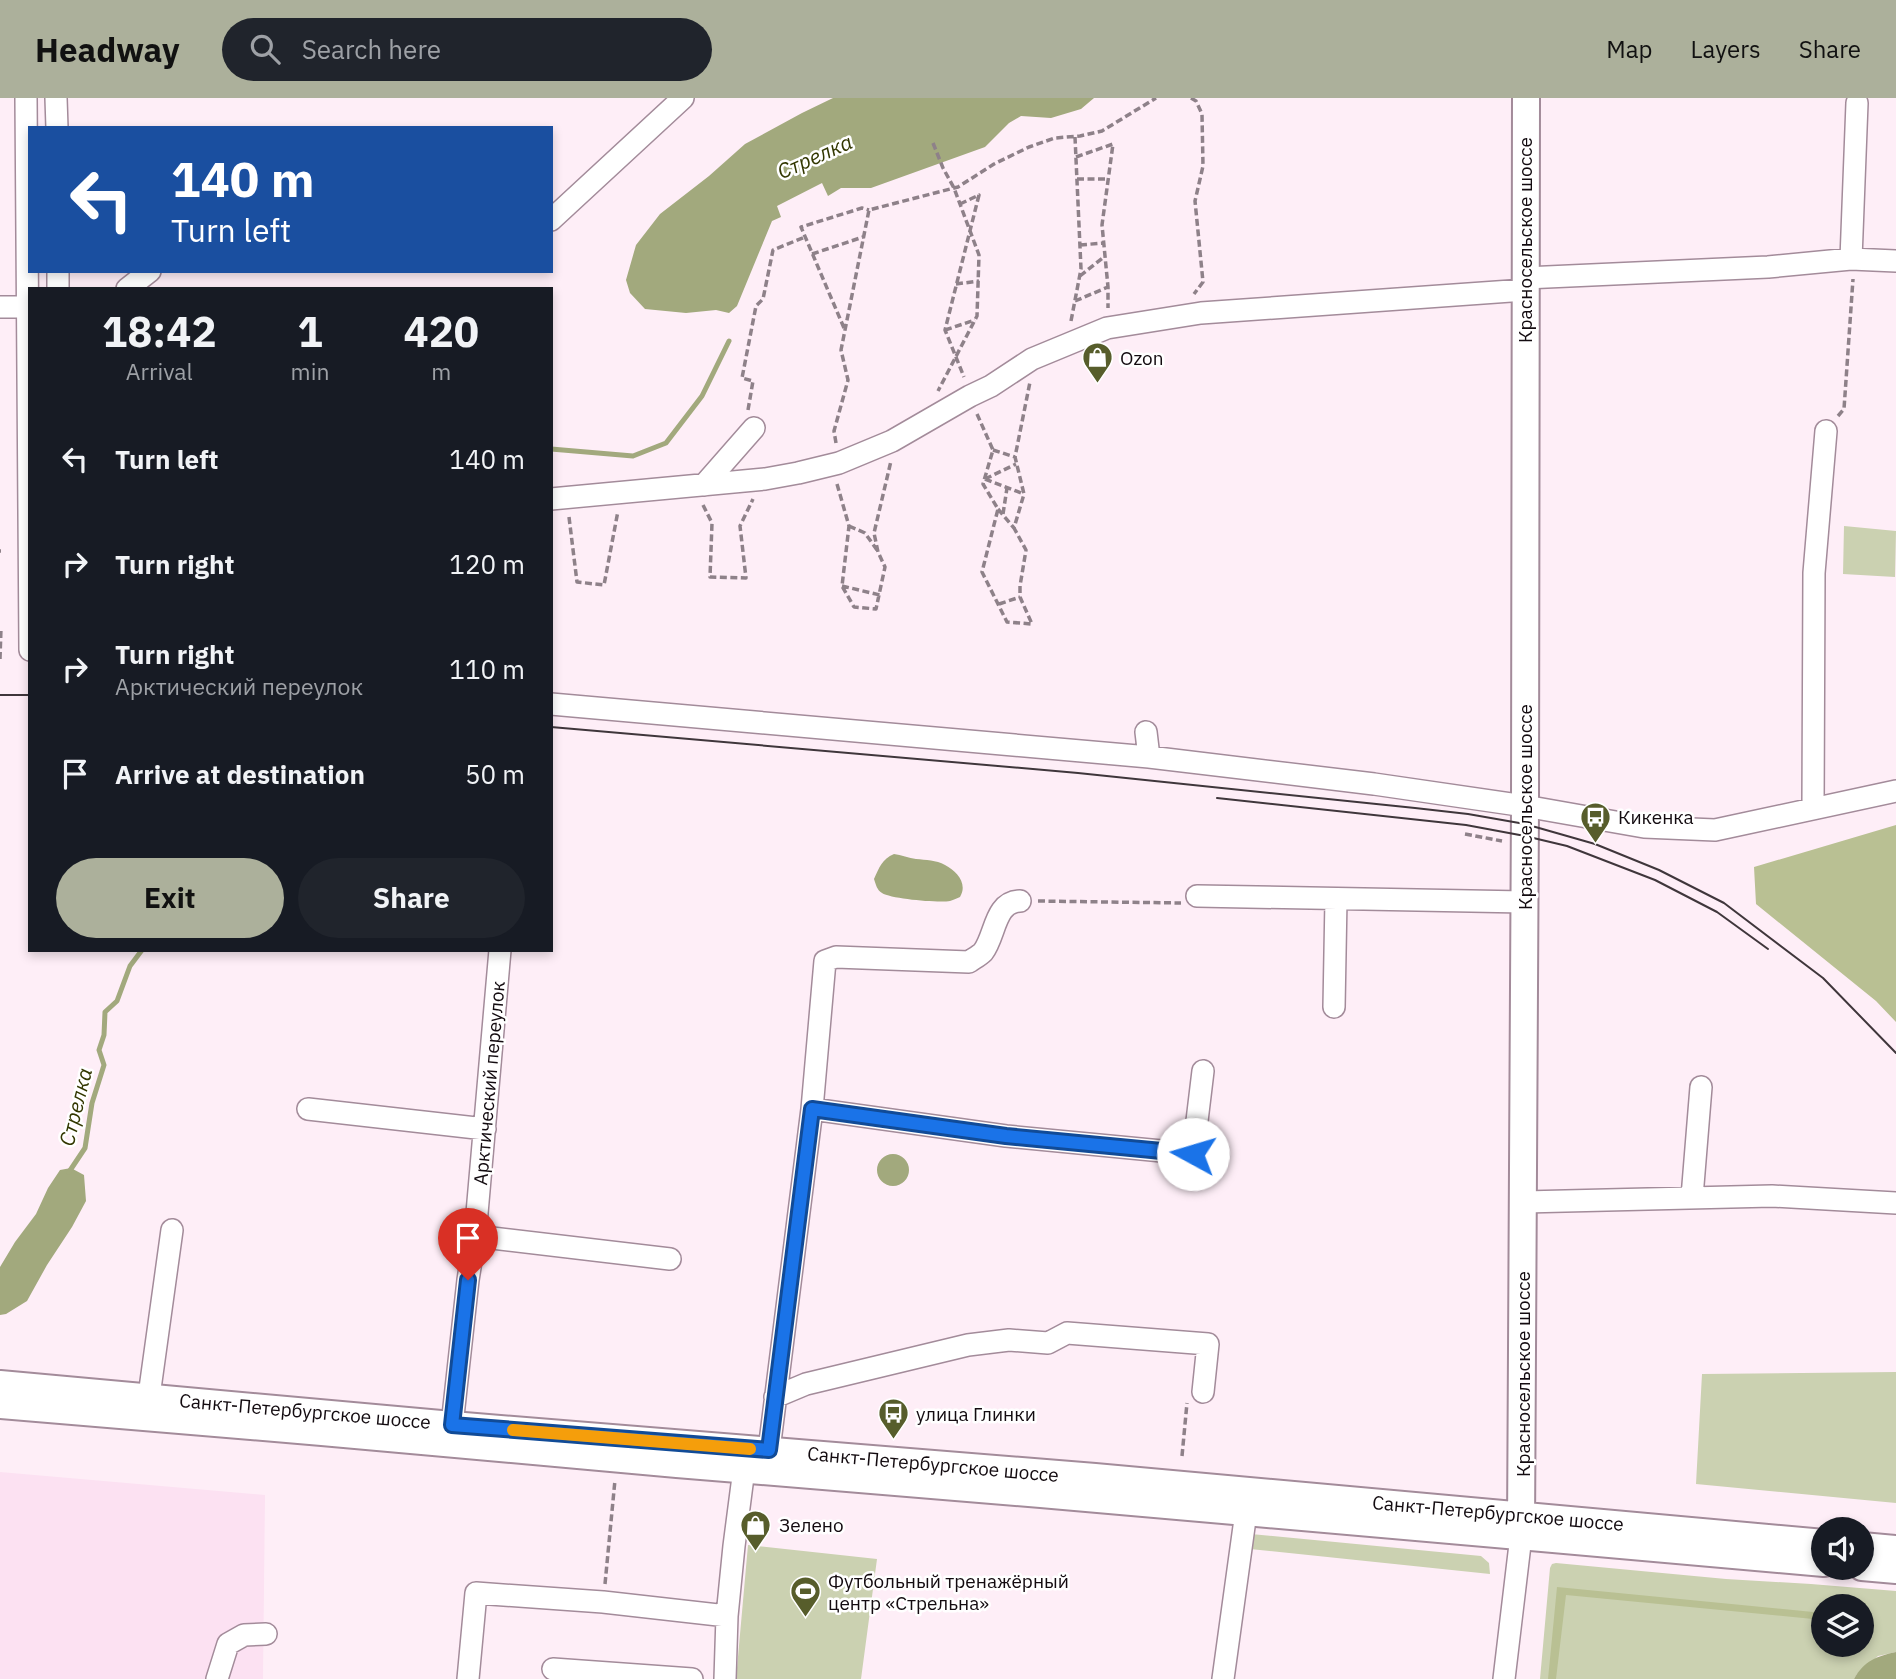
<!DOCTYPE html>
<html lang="en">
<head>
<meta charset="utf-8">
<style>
  body { margin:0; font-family:"IBM Plex Sans",sans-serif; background:#20242c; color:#f1f3f6; height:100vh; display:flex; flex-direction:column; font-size:26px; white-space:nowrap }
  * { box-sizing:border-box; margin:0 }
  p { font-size:23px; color:#9ea1a6 }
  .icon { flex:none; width:38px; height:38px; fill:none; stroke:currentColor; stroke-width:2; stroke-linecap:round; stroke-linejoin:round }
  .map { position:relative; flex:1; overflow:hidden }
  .panel { position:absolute; left:28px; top:189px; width:525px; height:665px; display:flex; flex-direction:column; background:#171b24; border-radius:0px; box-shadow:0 4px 10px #0003 }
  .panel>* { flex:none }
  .banner { position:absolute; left:28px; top:28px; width:525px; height:147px; border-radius:0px; box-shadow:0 4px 10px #0003; background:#1a4fa0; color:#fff; overflow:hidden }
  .controls { position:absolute; left:1811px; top:1419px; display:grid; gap:14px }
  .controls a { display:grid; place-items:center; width:63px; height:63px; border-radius:50%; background:#171b24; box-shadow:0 4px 10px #0003; font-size:35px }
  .pin { position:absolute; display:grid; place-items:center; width:60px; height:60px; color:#fff; margin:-72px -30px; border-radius:50% 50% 50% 0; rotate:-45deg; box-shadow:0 0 7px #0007 }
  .pin .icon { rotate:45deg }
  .me { position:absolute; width:77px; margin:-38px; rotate:276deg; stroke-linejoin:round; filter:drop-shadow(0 0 5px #0008) }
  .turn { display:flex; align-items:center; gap:24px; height:147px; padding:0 28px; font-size:32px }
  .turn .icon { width:91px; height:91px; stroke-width:2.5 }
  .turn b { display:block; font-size:49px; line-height:60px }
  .eta { display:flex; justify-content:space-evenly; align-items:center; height:119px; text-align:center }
  .eta b { font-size:42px; font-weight:700; line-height:49px }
  .cta { display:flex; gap:14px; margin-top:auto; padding:14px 28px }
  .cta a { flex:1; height:80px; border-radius:42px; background:#acb09b; color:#111; font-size:28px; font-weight:700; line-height:80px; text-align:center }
  .cta a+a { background:#20242c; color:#f1f3f6 }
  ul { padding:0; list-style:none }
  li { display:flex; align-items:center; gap:21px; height:105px; padding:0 28px }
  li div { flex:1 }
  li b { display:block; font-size:26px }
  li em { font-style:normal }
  header { display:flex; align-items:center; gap:42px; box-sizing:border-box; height:98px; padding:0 35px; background:#acb09b; color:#111 }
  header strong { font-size:33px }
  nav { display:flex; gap:38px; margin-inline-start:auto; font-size:24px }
  .search { width:490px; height:63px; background:#20242c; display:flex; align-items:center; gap:18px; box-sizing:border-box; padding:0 24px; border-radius:38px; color:#9ea1a6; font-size:26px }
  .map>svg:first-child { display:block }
  .built { fill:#fce1f2 }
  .green { fill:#cbd1b1; fill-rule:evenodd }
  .forest { fill:#b9c093 }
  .water { fill:#a2a97d }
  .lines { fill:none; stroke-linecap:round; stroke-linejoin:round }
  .stream { stroke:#a2a97d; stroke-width:5 }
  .minor-casing { stroke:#a38b9a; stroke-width:24 }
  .major-casing { stroke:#a38b9a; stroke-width:30 }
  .path { stroke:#8e8189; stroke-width:3.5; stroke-dasharray:7 3.5; stroke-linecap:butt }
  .minor { stroke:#fff; stroke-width:21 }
  .major { stroke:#fff; stroke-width:26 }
  .tram { stroke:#3f363b; stroke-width:2 }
  .route-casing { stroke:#114b97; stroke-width:18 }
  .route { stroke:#1a73e8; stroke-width:12 }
  .slow { stroke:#f59e0b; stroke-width:12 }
  .labels { text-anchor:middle; stroke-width:5; stroke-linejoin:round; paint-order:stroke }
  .street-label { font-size:19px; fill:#130b10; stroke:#fff }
  .poi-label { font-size:19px; fill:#130b10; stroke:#fff; text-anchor:start }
  .water-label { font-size:21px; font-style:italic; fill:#323700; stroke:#fff }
</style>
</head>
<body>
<header>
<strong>Headway</strong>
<div class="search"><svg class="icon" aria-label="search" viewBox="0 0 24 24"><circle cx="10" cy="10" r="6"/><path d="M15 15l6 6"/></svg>Search here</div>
<nav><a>Map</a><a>Layers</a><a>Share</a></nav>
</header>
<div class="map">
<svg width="1896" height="1581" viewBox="0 0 1896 1581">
  <rect width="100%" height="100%" fill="#feeef7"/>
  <path class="built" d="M0,1374L265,1397L263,1581H0Z"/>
  <path class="green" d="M1844,428L1896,433L1895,479L1843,476Z
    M1896,1274V1405L1696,1386L1702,1276Z
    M1251,1436L1481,1458L1489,1465L1490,1476L1250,1451Z
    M748,1447L877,1461L861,1581H736Z
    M1556,1465L1726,1481L1811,1486L1896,1493V1554L1878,1558L1857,1576L1854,1581H1540L1550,1470L1552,1466ZM1824,1508H1862V1547H1824Z"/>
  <path class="forest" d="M1896,727V924L1876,903L1756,806L1754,769Z
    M1557,1489L1823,1515V1522L1566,1497L1556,1581H1548Z"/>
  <path class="water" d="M833,0H1094L1081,11L1051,20L1021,18L1009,25L985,49L871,90H841L828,98L822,85L777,108L781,119L772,123L737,208L729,215L716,212L686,215L645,211L630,195L626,182L636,147L660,116L709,78L745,46L802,15Z
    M894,756C901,757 909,760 916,761C926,762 936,762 945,767C957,773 968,786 960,799C957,800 954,802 950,803C939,805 891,801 882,795C877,792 876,787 874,781C879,770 882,761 894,756Z
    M877 1072a16 16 0 1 1 32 0a16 16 0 1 1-32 0Z
    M71,1070L84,1077L86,1103L72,1129L47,1167L27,1203L6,1216L0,1217V1169L15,1144L36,1116L48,1090L60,1072Z
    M1896,1554V1581H1854C1864,1563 1877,1558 1896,1554Z"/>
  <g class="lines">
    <path class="stream" d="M551,351L633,358L666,345L702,298L729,243
      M69,1074L85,1050L92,1005L104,967L99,952L104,937L105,914L117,903L130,868L142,852"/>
    <defs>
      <path id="minor" d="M26,0L30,552
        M56,0L57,30
        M551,122L683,0
        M1851,161L1857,5
        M58,173V191
        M1525,180L1768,169L1851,161L1896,163
        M127,191L150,173
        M0,209H29
        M704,387L754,330
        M551,401L765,381L798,375L839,365L892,343L970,298L991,288L1032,261L1107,230L1201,215L1525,192
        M551,606L1149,659L1374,686L1525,708L1644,729L1715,732L1896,693
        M1146,634L1149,659
        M1813,710L1814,475L1826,333
        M1197,798L1524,804
        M1334,909L1336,801
        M308,1011L485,1031
        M812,1011L1006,1038L1193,1056L1203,973
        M1692,1099L1701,989
        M1524,1104L1772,1098L1896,1105
        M475,1138L670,1161
        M149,1298L172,1132
        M775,1299L806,1286L968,1247L1009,1242L1048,1245L1067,1235L1208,1246L1203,1294
        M452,1327L468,1182L475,1138L500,852
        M769,1352L812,1011L825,863L836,859L969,864C973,861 979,858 983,854C996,837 994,804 1020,803
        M553,1571L692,1581
        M217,1581L228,1546L244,1537L266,1536
        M468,1581L476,1495L603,1504L727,1518
        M725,1581L727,1518L734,1448L744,1371
        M1223,1581L1246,1414
        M1504,1581L1521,1438"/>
      <path id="major" d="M0,1286L452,1327L1095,1379L1824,1445
        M0,1307L322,1334L677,1366L1041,1396L1824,1465
        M1521,1433L1525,708L1526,0
        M1862,1448L1896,1451
        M1862,1469L1896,1472"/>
    </defs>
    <use href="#minor" class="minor-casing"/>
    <use href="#major" class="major-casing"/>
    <path class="path" d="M1191,0L1196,3L1202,16L1203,68L1195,103L1203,184L1194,196
      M933,45L943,70L954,90L979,157L977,218L938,293
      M1076,59L1113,46L1102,127L1108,189V210
      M1077,81H1108
      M960,106L979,97L945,232L964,279
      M1080,147L1104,145
      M812,156L863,139
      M1080,178L1105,158
      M956,186L979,183
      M1075,203L1108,189
      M1071,223L1081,171L1075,39
      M844,230L801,129L862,110L869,112
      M945,232L975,222
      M748,312L753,283L742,280L756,208L763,201L773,152L805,139
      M977,316L993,352L983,386L998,411L982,474L1007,524L1032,526L1020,499V488L1026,452L1014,430L1024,396L1015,359L1030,284
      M1838,318L1844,311L1853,181
      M836,345L834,333L848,282L841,252L869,112L958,89L994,66L1029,49L1055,40L1080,38L1102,33L1156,0
      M993,352L1015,359
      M985,381L1024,396
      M985,381L1016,366
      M837,386L849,428L842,488L854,509L876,511L885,469L878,454L874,435L891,363
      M703,407L712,425L710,479L746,480L740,428L753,401
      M998,411L1014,430
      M1003,416L1007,390
      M569,419L577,484L604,487L618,413
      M849,428L865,435L877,452
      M0,453H1
      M842,488L880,497
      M999,506L1020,499
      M0,561L1,530
      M1465,736L1502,743
      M1038,803L1181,805
      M1182,1358L1187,1305
      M605,1486L615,1382"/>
    <use href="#minor" class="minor"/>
    <use href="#major" class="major"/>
    <path class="tram" d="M0,597H30
      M551,629L1078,675L1415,710L1468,716L1525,726L1595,746L1659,772L1724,805L1823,880L1896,955
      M1217,700L1466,727L1525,738L1567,748L1655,782L1717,814L1768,851"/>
  </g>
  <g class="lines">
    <defs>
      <path id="route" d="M468,1182L452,1327L769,1352L812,1011L1006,1038L1193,1056"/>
    </defs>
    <use href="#route" class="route-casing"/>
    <use href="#route" class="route"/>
    <path class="slow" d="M513,1332L750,1351"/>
  </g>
  <defs>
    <symbol id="shop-pin" viewBox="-11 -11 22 30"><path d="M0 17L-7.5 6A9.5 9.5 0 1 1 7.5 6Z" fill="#575d2b" stroke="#fff"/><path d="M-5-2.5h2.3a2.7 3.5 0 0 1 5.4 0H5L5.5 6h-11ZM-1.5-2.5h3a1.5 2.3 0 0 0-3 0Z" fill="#fff"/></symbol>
    <symbol id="bus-pin" viewBox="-11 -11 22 30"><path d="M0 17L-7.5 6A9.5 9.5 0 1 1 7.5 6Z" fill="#575d2b" stroke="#fff"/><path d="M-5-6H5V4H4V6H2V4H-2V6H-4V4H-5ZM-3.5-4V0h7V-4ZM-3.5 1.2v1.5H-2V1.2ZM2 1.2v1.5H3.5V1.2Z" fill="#fff"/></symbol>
    <symbol id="stadium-pin" viewBox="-11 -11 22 30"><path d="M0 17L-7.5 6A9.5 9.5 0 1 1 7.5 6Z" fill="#575d2b" stroke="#fff"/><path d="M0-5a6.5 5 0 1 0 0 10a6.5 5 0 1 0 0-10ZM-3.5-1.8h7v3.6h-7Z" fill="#fff"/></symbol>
  </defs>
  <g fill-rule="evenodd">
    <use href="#shop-pin" x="1080" y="242" width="35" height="47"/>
    <use href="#bus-pin" x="1578" y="702" width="35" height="47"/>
    <use href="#bus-pin" x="876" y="1298" width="35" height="47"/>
    <use href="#shop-pin" x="738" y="1410" width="35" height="47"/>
    <use href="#stadium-pin" x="788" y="1476" width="35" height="47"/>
  </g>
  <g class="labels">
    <g class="street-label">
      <text transform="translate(1525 142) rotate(-90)" y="7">Красносельское шоссе</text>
      <text transform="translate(1525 709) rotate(-90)" y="7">Красносельское шоссе</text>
      <text transform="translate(489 985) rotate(-85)" y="7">Арктический переулок</text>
      <text transform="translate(1523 1276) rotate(-90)" y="7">Красносельское шоссе</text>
      <text transform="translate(305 1313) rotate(5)" y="7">Санкт-Петербургское шоссе</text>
      <text transform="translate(933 1366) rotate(5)" y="7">Санкт-Петербургское шоссе</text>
      <text transform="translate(1498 1415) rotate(5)" y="7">Санкт-Петербургское шоссе</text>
    </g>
    <g class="poi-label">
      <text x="1120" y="267">Ozon</text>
      <text x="1618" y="726">Кикенка</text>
      <text x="916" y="1323">улица Глинки</text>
      <text x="779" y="1434">Зелено</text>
      <text x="828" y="1490">Футбольный тренажёрный<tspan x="828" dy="22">центр «Стрельна»</tspan></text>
    </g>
    <g class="water-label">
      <text transform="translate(815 59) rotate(-24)" y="7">Стрелка</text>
      <text transform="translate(76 1009) rotate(-76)" y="7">Стрелка</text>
    </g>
  </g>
</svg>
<div class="controls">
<a><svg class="icon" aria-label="sound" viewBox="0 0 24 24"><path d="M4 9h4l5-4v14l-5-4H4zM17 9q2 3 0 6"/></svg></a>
<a><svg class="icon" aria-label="layers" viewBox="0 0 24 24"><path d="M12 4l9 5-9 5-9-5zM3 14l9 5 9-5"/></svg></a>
</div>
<div class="pin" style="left:468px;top:1182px;background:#d93025"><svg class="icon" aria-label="arrive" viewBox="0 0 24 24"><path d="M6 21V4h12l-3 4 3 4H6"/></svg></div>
<svg class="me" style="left:1193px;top:1056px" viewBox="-20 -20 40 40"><circle r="19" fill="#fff"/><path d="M0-13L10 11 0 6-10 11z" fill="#1a73e8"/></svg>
<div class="banner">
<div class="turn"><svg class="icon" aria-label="left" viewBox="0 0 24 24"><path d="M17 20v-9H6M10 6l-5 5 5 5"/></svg><div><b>140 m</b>Turn left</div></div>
</div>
<section class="panel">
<div class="eta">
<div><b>18:42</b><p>Arrival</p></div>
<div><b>1</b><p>min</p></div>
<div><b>420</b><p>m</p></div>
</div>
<ul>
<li><svg class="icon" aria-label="left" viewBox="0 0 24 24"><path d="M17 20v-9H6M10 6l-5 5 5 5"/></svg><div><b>Turn left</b></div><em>140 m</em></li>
<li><svg class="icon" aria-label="right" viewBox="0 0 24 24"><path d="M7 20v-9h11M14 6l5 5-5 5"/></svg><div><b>Turn right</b></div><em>120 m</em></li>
<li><svg class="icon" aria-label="right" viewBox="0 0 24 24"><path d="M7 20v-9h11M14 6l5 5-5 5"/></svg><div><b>Turn right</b><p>Арктический переулок</p></div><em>110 m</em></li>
<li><svg class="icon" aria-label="arrive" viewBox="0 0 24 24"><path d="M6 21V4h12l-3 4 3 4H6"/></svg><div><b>Arrive at destination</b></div><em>50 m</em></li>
</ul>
<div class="cta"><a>Exit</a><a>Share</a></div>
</section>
</div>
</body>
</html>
